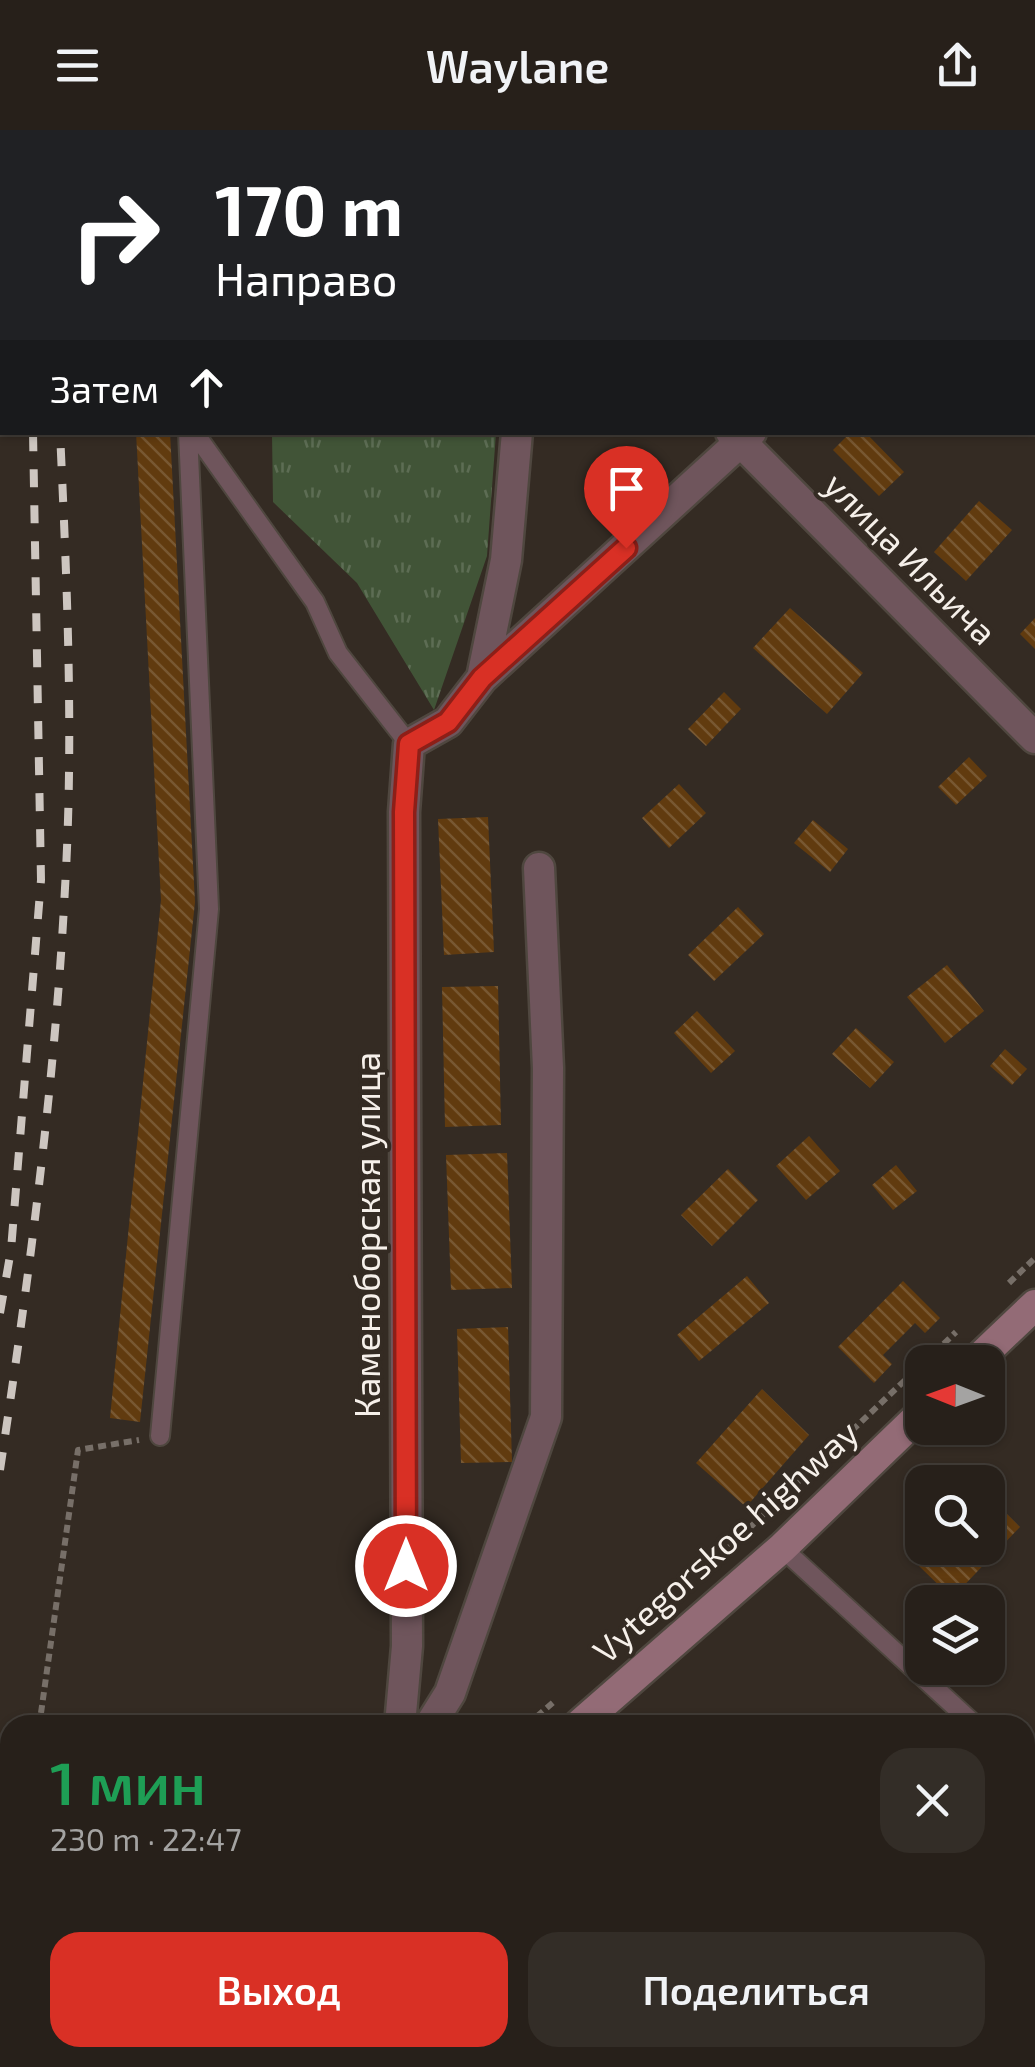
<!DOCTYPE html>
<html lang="ru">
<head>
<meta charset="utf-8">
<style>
  body { margin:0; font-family:"Exo 2",sans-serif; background:#332d27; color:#f1f3f6; height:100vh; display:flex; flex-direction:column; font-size:38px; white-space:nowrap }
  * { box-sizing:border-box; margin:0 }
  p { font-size:32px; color:#a4a3a2 }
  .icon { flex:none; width:55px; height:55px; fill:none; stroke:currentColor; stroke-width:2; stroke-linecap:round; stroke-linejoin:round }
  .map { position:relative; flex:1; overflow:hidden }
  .side { position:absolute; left:0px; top:1585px; width:1035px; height:352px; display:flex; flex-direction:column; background:#27201a; border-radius:30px 30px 0 0; box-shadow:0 2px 8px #0004,0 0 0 2px #433e39 }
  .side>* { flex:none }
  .banner { position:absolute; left:0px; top:0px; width:1035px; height:305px; box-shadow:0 2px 8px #0004,0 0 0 2px #433e39; background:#202124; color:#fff; overflow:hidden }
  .needle { width:65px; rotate:271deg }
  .fabs { position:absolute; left:905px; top:1215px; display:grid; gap:20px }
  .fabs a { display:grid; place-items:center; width:100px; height:100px; border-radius:20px; background:#27201a; box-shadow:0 2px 8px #0004,0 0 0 2px #433e39; font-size:50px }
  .pin { position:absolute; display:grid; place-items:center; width:85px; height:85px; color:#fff; margin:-102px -42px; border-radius:50% 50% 50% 0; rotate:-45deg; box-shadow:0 0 10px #0007 }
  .pin .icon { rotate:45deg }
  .me { position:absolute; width:110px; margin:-55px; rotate:0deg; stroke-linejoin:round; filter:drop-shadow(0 0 8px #0008) }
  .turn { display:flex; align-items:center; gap:35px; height:210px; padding:0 50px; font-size:45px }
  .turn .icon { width:130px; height:130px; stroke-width:2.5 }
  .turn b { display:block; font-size:70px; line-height:85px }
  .then { display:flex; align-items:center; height:95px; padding:0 50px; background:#0003; gap:20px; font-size:38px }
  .round { display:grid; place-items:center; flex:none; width:105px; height:105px; border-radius:30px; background:#332d27 }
  .headline { display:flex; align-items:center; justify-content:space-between; height:170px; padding:0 50px }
  h1 { font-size:60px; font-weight:600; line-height:75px; color:#1e9e55 }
  .primary-button { display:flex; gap:20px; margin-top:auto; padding:20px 50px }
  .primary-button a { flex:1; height:115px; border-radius:30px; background:#d93025; color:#fff; font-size:40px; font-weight:600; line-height:115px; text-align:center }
  .primary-button a+a { background:#332d27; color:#f1f3f6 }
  header { display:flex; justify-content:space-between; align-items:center; height:130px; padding:0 50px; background:#27201a; font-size:45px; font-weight:600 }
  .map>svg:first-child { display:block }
  .grass { fill:url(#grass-tufts) }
  .building { fill:url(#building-back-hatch) }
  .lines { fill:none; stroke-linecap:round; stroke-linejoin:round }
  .service-casing { stroke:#4f473f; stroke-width:22 }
  .minor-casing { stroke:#4f473f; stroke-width:35 }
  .secondary-casing { stroke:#4f473f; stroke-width:35 }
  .primary-casing { stroke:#4f473f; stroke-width:35 }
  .path { stroke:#776f68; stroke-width:6; stroke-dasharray:8 5; stroke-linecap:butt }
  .service { stroke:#6f555c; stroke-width:18 }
  .minor { stroke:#6f555c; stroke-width:30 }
  .secondary { stroke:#936b76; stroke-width:30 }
  .primary { stroke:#ae7c8a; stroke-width:30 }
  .rail { stroke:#cdc6c0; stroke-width:8; stroke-dasharray:18 18; stroke-linecap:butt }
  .route-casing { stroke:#8d1f18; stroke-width:25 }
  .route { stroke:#d93025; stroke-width:18 }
  .labels { text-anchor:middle; stroke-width:8; stroke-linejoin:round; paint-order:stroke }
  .street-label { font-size:35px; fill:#f6f0ea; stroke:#342b23 }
</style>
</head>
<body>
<header><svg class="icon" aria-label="menu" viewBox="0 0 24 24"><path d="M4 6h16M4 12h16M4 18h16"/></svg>Waylane<svg class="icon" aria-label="share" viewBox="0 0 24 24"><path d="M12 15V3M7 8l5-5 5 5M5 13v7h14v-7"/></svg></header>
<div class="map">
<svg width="1035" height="1937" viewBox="0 0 1035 1937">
  <defs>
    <pattern id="grass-tufts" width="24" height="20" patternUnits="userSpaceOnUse" patternTransform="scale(2.5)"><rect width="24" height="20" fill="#415437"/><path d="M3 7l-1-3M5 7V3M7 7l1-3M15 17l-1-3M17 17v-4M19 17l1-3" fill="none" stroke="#5d6d54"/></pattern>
    <pattern id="building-back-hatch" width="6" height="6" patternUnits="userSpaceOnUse" patternTransform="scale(2.5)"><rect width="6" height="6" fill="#613b0f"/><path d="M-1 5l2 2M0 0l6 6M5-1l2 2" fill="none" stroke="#785832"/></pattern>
  </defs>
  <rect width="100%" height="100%" fill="#342b23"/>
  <path class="grass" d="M272,0H571L569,2Z
    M272,303H496L487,426L434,580L357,453L273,372Z"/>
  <path class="building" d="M136,302H170L195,772L140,1292L110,1288L161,770Z
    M851,302H865L904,342L879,366L833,320Z
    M979,371L1012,400L966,451L934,422Z
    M790,478L863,543L827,584L753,518Z
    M1035,488V519L1020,504Z
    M724,562L741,579L706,616L688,599Z
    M969,627L987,646L956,675L938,657Z
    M679,654L706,683L669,718L642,688Z
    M488,687L494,822L444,825L438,689Z
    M813,690L848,719L830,742L794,713Z
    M738,777L764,804L714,851L688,825Z
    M947,835L984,881L945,913L907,867Z
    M498,856L501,995L445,997L442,857Z
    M697,881L735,921L711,943L674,903Z
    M856,898L894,932L870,958L832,924Z
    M1005,919L1027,939L1012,955L990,936Z
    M809,1006L840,1041L806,1070L776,1036Z
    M507,1023L512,1158L451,1160L446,1025Z
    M896,1035L917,1061L893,1080L872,1055Z
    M728,1039L758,1070L712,1116L681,1085Z
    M747,1146L769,1173L699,1231L677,1205Z
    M903,1151L940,1188L925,1203L915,1193L883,1225L892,1234L874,1253L838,1217Z
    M508,1197L512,1332L461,1333L457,1199Z
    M762,1259L809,1305L746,1377L696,1333Z
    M988,1365L1020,1397L952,1468L919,1436L937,1418H988Z"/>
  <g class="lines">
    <defs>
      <path id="service" d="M191,2V0
        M194,302L315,472L338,523L409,614
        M160,1306L209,779L188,302
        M782,1418L975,1595
        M1025,1642L1035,1652
        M220,1937L221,1928"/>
      <path id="minor" d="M604,2L605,0
        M1032,11L1035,8
        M731,302L1035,608
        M482,548L751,302
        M400,1595L407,1516L404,682L409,614L448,592L482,548L506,430L517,302
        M430,1595L450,1563L546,1287L548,938L539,738"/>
      <path id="secondary" d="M975,1232L1035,1175
        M579,1595L782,1418L922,1283"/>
      <path id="primary" d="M0,1753L10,1755
        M0,1812L10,1813
        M398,1928L418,1937
        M547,1928L564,1937"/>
    </defs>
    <use href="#service" class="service-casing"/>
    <use href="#minor" class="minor-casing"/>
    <use href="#secondary" class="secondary-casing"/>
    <use href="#primary" class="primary-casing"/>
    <path class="path" d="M1009,1153L1035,1128
      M925,1232L956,1202
      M720,1426L922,1234
      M46,1595L41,1583L78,1320L139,1310
      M527,1595L556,1570
      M0,1699L10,1700
      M726,1928L734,1937"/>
    <use href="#service" class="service"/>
    <use href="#minor" class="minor"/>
    <use href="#secondary" class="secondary"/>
    <use href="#primary" class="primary"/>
    <path class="rail" d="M14,0V2
      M45,0V2
      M0,1183L11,1120L41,750L33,302
      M0,1340C29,1147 55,953 65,758C74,606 67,454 60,302"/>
  </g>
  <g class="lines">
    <defs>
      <path id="route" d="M406,1436L404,682L409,614L448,592L482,548L626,418"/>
    </defs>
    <use href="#route" class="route-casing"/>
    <use href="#route" class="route"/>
  </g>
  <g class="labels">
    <g class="street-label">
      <text transform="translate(910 429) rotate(45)" y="12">улица Ильича</text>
      <text transform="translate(368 1105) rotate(-90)" y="12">Каменоборская улица</text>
      <text transform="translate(726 1412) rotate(-42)" y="12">Vytegorskoe highway</text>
    </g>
  </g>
</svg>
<div class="fabs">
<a><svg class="needle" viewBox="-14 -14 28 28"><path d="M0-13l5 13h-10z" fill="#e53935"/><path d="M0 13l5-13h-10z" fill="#a4a3a2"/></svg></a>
<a><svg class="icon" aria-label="search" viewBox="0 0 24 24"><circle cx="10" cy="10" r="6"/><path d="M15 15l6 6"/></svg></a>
<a><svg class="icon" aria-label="layers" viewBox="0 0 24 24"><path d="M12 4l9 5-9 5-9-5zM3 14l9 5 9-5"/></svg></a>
</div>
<div class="pin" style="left:626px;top:418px;background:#d93025"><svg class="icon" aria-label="arrive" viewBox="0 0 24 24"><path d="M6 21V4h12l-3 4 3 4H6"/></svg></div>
<svg class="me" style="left:406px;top:1436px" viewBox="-20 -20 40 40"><circle r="17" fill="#d93025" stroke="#fff" stroke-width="3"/><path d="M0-11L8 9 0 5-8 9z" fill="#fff"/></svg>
<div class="banner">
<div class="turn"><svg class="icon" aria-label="right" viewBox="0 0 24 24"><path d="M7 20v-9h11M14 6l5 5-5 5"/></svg><div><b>170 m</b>Направо</div></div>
<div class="then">Затем<svg class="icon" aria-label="ahead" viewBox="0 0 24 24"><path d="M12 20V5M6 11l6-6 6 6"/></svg></div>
</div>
<section class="side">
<div class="headline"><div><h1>1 мин</h1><p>230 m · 22:47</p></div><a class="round"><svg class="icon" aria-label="close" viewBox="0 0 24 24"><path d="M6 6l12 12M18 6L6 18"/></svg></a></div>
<div class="primary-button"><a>Выход</a><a>Поделиться</a></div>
</section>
</div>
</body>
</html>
